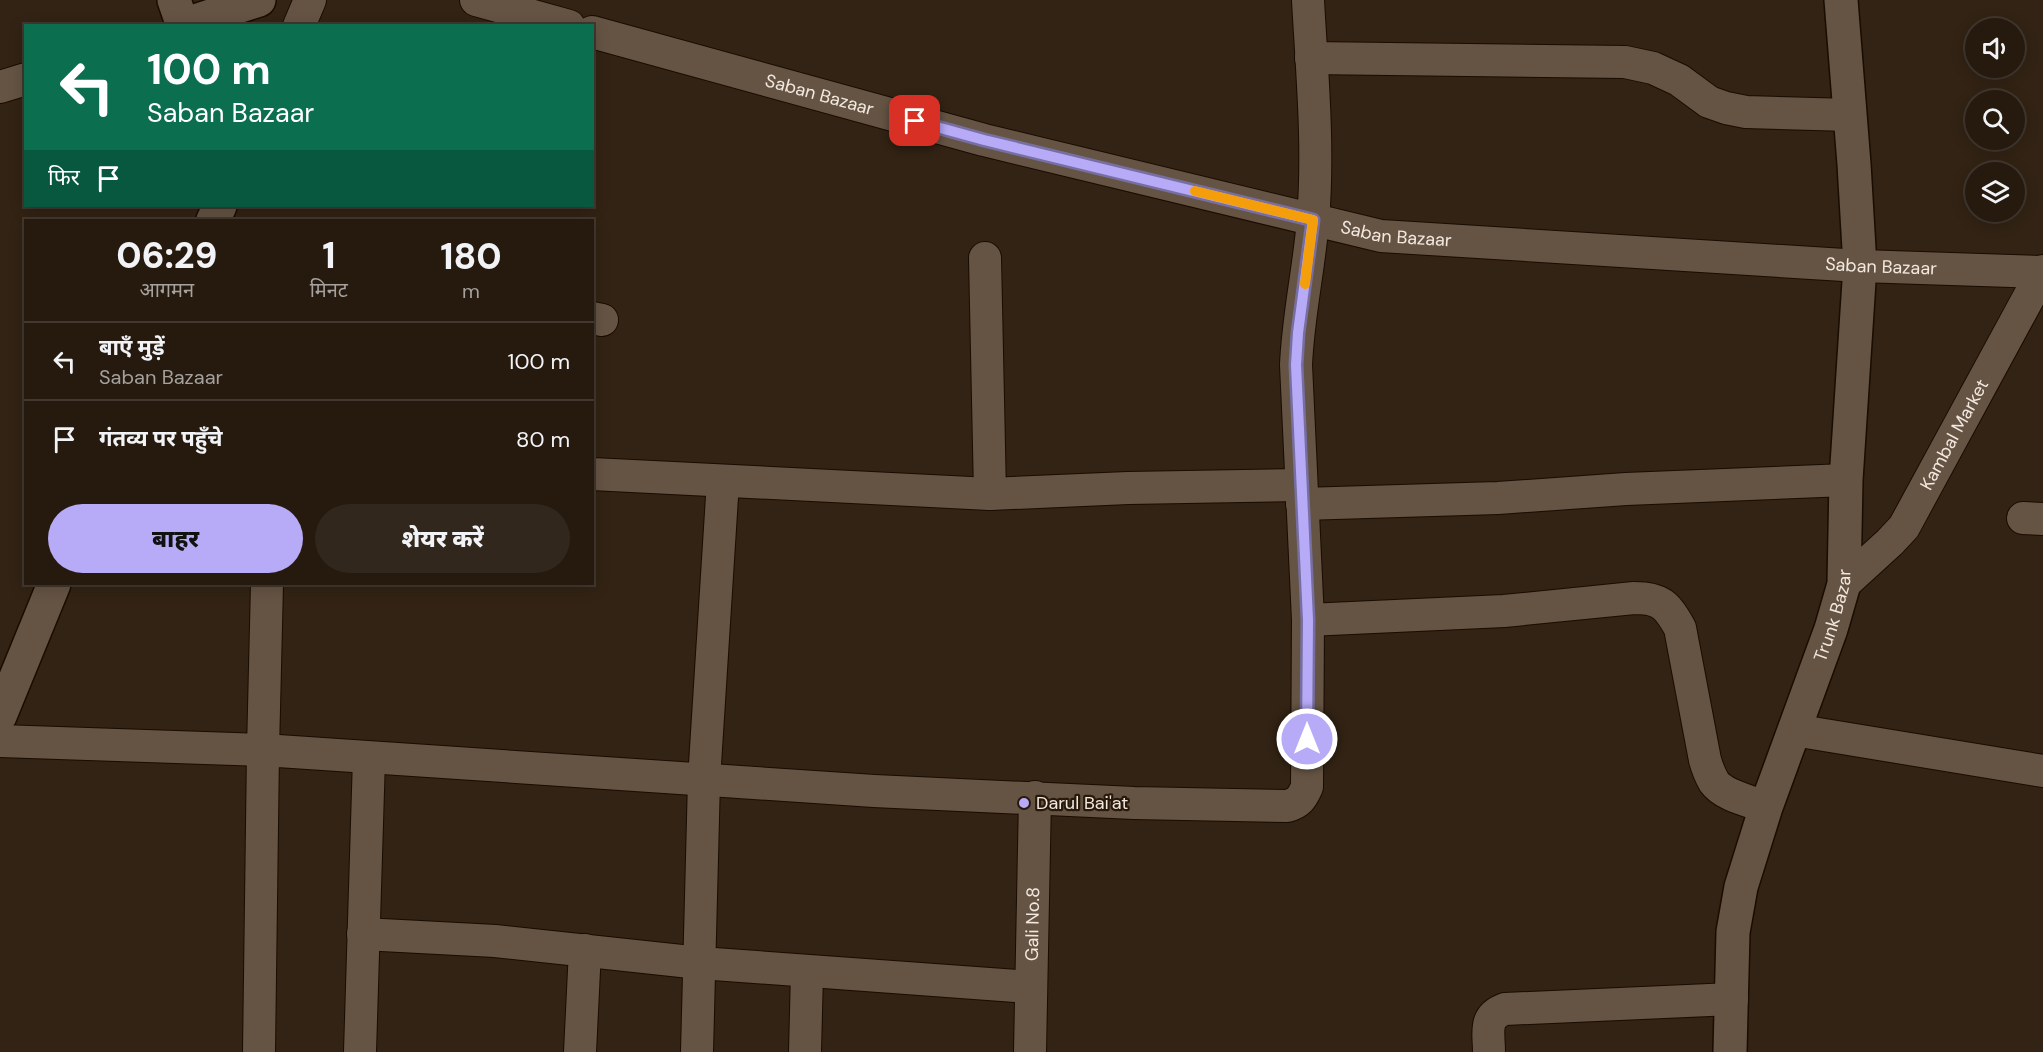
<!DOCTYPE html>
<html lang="hi">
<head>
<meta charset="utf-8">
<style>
  body { margin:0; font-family:"DM Sans","Noto Sans Devanagari",sans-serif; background:#32271d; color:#f1f3f6; height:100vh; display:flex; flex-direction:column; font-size:22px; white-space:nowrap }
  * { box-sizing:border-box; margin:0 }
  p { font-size:20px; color:#a4a19e }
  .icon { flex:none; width:33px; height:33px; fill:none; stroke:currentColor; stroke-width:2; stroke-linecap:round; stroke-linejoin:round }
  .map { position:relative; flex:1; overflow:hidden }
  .drawer { position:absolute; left:24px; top:219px; width:570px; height:366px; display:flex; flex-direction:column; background:#261a0f; border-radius:0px; box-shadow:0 3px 15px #0003,0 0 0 2px #42382f }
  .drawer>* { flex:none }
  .hud { position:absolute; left:24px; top:24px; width:570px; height:183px; border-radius:0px; box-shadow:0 3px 15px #0003,0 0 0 2px #42382f; background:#0b6e4f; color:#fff; overflow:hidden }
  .controls { position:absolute; left:1965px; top:18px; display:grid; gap:12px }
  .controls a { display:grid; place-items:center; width:60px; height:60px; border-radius:50%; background:#261a0f; box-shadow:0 3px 15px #0003,0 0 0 2px #42382f; font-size:30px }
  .pin { position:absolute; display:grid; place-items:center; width:51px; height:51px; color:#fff; margin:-26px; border-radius:12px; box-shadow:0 3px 9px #0006 }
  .me { position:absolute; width:66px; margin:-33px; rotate:0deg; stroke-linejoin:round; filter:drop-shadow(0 0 4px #0008) }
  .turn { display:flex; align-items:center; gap:21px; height:126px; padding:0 24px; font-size:27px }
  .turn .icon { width:78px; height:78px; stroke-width:2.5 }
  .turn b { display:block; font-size:42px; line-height:51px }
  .then { display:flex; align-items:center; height:57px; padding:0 24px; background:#0003; gap:12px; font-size:22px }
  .eta { display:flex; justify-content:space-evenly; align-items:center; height:102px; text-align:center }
  .eta b { font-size:36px; font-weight:800; line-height:42px }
  .button { display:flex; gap:12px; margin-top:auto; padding:12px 24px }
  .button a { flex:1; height:69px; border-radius:36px; background:#b7abf8; color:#111; font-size:24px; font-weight:800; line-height:69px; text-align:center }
  .button a+a { background:#32271d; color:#f1f3f6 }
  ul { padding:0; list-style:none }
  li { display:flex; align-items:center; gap:18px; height:78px; padding:0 24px; border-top:2px solid #42382f }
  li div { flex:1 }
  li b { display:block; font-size:22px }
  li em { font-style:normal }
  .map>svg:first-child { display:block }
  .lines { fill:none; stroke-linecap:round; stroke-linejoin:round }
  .minor-casing { stroke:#190c01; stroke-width:34 }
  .tertiary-casing { stroke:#190c01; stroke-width:36 }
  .minor { stroke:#655444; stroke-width:32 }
  .tertiary { stroke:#655444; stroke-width:33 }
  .route-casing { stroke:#776fa1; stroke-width:15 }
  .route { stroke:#b7abf8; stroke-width:10 }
  .slow { stroke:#f59e0b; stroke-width:10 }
  .poi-dot { fill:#b7abf8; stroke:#28190b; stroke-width:2 }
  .labels { text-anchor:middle; stroke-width:4.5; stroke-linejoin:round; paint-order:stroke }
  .street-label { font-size:18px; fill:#f2e8df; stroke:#28190b }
  .poi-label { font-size:18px; fill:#f2e8df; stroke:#28190b; text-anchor:start }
</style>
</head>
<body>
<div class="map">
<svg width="2043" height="1052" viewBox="0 0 2043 1052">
  <rect width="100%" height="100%" fill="#322314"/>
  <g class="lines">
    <defs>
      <g id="minor">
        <path d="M476,0L569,26"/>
        <path d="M299,26L310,0"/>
        <path id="s1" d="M592,32L984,140L1381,236L1860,266L2043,272"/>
        <path d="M1311,58L1625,62L1653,68L1679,80L1709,102L1726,108L1746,112L1850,115"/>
        <path d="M0,87L26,79"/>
        <path d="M985,258L990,494"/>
        <path d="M592,318L602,320"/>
        <path d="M592,474L990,494L1128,488L1301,485"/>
        <path d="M1302,504L1498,498L1626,489L1846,480"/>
        <path d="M2023,518L2043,519"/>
        <path id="s2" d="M1844,584L1890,542L1904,527L2043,271"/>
        <path d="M1308,620L1504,611L1634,598C1661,598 1667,605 1680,628L1705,760C1707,767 1710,775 1714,782C1724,796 1750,801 1766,807"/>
        <path d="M1794,730L2043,771"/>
        <path d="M0,741L263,750L267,584"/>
        <path d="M363,934L495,941L700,963L1030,987"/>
        <path d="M259,1052L263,750L874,791L1134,803L1287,806C1299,803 1302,798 1307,787L1308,620L1296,365C1298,316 1309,269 1313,220C1319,147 1312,73 1308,0"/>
        <path d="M360,1052L369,758"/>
        <path d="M580,1052L585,950"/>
        <path d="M697,1052L704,780L723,481"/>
        <path d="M805,1052L807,972"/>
        <path id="s3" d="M1030,1052L1035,797"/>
        <path d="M1489,1052C1489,1032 1483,1017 1505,1009L1732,999"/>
      </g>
      <g id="tertiary">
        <path d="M174,0L183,26"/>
        <path d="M183,25L259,0"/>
        <path d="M213,220L220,206"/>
        <path d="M0,716L54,584"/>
        <path id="s4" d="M1730,1052L1733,932L1741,887L1766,807L1831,629L1844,584L1846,480L1860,266L1854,164L1841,0"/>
      </g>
    </defs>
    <use href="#minor" class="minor-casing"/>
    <use href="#tertiary" class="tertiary-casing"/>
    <use href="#minor" class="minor"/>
    <use href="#tertiary" class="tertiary"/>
  </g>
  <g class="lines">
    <defs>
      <path id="route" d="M915,121L984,140L1313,220L1298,333L1296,365L1308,620L1307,739"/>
    </defs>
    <use href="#route" class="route-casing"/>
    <use href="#route" class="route"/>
    <path class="slow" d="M1195,191L1313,220L1305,284"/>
  </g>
  <circle class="poi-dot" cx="1024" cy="803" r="6"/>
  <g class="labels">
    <g class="street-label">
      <text dy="6" stroke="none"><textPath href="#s1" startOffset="236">Saban Bazaar</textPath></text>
      <text dy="6" stroke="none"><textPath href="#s1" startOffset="830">Saban Bazaar</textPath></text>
      <text dy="6" stroke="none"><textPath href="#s1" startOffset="1316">Saban Bazaar</textPath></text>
      <text dy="6" stroke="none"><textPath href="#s2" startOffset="188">Kambal Market</textPath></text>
      <text dy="6" stroke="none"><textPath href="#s4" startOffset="453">Trunk Bazar</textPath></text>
      <text dy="6" stroke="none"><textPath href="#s3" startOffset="128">Gali No.8</textPath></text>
    </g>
    <g class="poi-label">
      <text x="1036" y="809">Darul Bai'at</text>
    </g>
  </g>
</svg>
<div class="controls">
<a><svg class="icon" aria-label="sound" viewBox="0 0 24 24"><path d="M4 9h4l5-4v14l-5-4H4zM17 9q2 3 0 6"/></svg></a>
<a><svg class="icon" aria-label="search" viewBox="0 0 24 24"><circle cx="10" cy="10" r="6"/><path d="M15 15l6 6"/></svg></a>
<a><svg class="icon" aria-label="layers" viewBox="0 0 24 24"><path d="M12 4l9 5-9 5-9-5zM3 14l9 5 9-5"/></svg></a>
</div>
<div class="pin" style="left:915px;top:121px;background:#d93025"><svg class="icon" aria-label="arrive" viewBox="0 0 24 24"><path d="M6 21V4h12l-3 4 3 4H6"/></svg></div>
<svg class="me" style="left:1307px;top:739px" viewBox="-20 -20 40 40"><circle r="17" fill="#b7abf8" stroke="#fff" stroke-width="3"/><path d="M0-11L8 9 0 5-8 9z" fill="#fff"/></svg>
<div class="hud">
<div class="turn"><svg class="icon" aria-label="left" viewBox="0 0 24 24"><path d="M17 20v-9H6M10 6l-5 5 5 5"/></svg><div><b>100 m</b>Saban Bazaar</div></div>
<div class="then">फिर<svg class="icon" aria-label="arrive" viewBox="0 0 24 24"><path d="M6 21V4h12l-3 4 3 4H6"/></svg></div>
</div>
<section class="drawer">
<div class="eta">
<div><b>06:29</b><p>आगमन</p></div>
<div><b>1</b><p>मिनट</p></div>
<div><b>180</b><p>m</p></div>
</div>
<ul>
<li><svg class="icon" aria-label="left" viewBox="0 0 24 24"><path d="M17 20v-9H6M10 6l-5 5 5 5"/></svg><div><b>बाएँ मुड़ें</b><p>Saban Bazaar</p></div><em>100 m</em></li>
<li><svg class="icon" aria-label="arrive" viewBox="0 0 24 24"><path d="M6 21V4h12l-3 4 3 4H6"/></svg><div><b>गंतव्य पर पहुँचे</b></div><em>80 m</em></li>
</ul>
<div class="button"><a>बाहर</a><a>शेयर करें</a></div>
</section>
</div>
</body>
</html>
